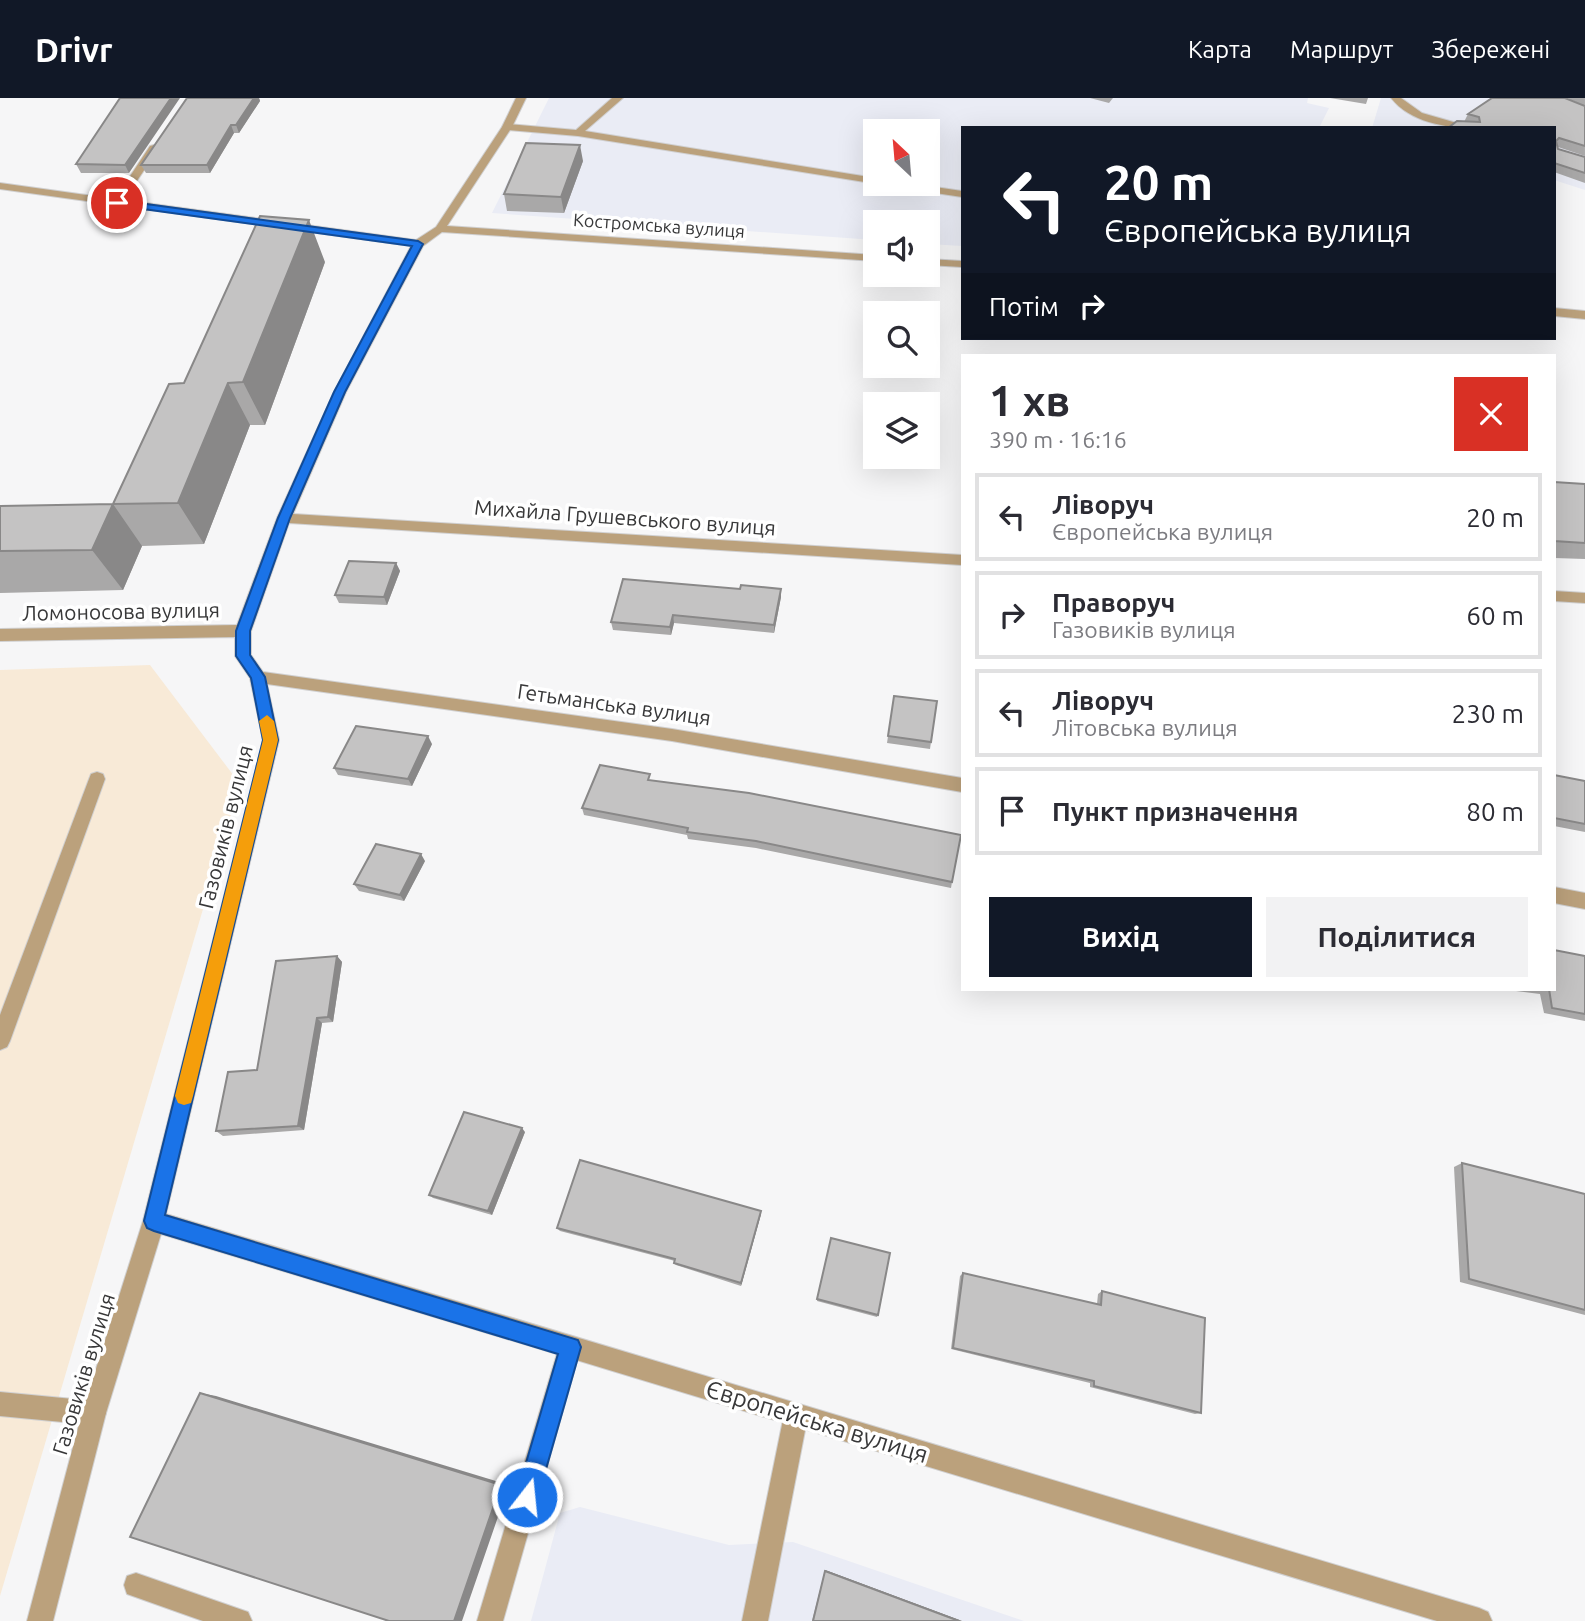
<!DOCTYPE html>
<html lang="uk">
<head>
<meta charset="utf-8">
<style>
  body { margin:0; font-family:Ubuntu,sans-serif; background:#f2f2f3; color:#2b2b33; height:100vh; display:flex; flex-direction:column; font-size:26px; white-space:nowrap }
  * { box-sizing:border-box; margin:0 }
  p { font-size:23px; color:#7c7c81 }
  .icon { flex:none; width:38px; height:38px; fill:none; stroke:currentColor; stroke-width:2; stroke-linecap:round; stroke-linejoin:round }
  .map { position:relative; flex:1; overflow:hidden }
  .side { position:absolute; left:961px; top:256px; width:595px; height:637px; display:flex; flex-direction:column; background:#fff; border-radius:0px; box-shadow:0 7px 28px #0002 }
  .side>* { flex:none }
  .top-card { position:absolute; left:961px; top:28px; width:595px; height:214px; border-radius:0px; box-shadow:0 7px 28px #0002; background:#111827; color:#fff; overflow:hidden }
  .needle { width:46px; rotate:334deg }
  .tools { position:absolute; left:863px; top:21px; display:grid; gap:14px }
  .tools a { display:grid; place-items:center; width:77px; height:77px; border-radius:0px; background:#fff; box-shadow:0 7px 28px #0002; font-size:35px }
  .pin { position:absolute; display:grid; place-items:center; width:60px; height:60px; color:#fff; margin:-30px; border:4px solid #fff; border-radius:50%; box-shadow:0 2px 7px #0007 }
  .me { position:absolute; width:77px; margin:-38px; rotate:16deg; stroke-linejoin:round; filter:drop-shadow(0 0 5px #0008) }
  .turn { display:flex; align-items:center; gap:24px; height:147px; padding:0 28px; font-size:32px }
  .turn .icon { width:91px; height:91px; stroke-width:2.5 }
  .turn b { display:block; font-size:49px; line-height:60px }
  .then { display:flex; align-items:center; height:66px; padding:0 28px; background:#0003; gap:14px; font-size:26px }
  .round { display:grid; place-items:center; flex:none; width:74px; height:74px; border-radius:0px; background:#f2f2f3 }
  .headline { display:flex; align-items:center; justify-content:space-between; height:119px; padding:0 28px }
  h1 { font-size:42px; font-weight:700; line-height:52px }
  .action { display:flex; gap:14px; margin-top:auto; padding:14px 28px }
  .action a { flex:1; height:80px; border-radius:0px; background:#111827; color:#fff; font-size:28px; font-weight:700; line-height:80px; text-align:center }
  .action a+a { background:#f2f2f3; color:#2b2b33 }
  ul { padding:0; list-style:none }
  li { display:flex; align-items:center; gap:21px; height:88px; margin:0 14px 10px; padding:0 14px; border:4px solid #e1e1e2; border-radius:0px }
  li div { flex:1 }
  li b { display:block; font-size:26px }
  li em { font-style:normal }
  header { display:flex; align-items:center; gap:42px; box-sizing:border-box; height:98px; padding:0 35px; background:#111827; color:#fff }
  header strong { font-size:33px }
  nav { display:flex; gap:38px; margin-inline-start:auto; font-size:24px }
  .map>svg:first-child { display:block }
  .built { fill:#eaecf5; fill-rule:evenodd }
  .medical { fill:#f8ead7 }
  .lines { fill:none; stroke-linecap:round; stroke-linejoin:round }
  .service-casing { stroke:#d0d0d1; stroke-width:2 }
  .minor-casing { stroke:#d0d0d1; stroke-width:2 }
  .service { fill:#bba17c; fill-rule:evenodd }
  .minor { fill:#bba17c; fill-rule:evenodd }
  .wall { fill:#a9a8a8 }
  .shaded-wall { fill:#898888 }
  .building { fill:#c4c3c3; stroke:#898888; stroke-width:2 }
  .route { fill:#1a73e8; stroke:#114b97; stroke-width:2 }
  .slow { fill:#f59e0b }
  .labels { text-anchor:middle; stroke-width:7; stroke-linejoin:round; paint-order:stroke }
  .far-street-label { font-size:18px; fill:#383839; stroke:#fff }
  .street-label { font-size:21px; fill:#383839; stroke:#fff }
  .near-street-label { font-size:24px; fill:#383839; stroke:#fff }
</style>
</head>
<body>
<header>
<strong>Drivr</strong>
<nav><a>Карта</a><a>Маршрут</a><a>Збережені</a></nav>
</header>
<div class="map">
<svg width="1585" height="1523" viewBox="0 0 1585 1523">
  <rect width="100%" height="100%" fill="#f6f6f7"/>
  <path class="built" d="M549,0H1308L1307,5L1329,10L1319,30H962V148L928,146V124H875V142L492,115ZM875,33H928V86H875Z
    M1381,0H1585V92L1554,82V30H1372Z
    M580,1409L729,1447L793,1444L1024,1523H531L560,1415Z"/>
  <path class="medical" d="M150,567L240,686L0,1498V572Z"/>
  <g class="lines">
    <defs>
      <path id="service" d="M612,0H623L585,33L875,80L877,86L578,38L507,32L502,29L507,26L576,32Z
        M1391,0H1401L1422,15L1474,30C1445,30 1410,24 1391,0Z
        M890,86H915L962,93V99L895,89Z
        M97,674L103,676L105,681L10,943L7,949L0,952V917L89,681L91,676Z
        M570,1238L578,1241L581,1249L503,1523H477L559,1249L562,1241Z
        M0,1294L94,1303L102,1307L106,1315L102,1323L94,1327L0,1318Z
        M796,1305L804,1309L808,1317L768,1523H742L784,1317L788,1309Z
        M136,1475L248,1514L252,1523H203L127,1496L124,1487L127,1478Z"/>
      <path id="minor" d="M516,0H526L512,29L447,128L875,157V163L442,134L423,148L346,294L293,416L962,457V467L289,425L251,533V557L263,574L672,631L962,680V694L672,643L267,586L279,642L166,1116L1479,1510L1488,1514L1492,1523H1437L161,1136L106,1315L53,1523H27L82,1315L143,1123L263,642L250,580L235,558V539L0,543V531L237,527L277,420L334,294L411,148L0,91V85L115,101L150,48L154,47L159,50L124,102L416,142L436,129L502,29Z
        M928,161L962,163V169L928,167Z
        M1554,210L1585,213V221L1554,218Z
        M1554,493L1585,495V505L1554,503Z
        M1554,789L1585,795V811L1554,805Z"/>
    </defs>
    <use href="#service" class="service-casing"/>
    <use href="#minor" class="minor-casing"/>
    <use href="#service" class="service"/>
    <use href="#minor" class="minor"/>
  </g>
  <path class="wall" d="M120,0L129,75H81L76,66Z
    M187,0H259L260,3L239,35H234L210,75H146L141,67Z
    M1090,0H1113L1109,5Z
    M1330,0H1368L1366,6Z
    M1567,0H1585V8Z
    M1585,8V58L1558,49V51L1585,59V85L1554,74V30L1464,24L1468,16Z
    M583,63L564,115L507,113L504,96Z
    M325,164L265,327H250L204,446L142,448L123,492L0,495V408L113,406L184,285Z
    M1554,384L1585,386V461L1554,460Z
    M396,465L400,473L387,507L339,505L335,497Z
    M740,491H781V499L774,535L674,525L671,537L613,532L611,524Z
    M894,598L937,603L930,651L887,645Z
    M432,646L412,688L338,677L334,670Z
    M1554,677L1585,683V734L1554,728Z
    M651,682L952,784L951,790L756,750L688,741L687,737L584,717L582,710Z
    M425,763L404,803L359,793L354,786Z
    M337,858L342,864L333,924L322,925L304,1032L223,1038L216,1033L257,972Z
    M1585,858V923L1544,915L1540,896L1500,891H1554Z
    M525,1034L492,1117L433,1100L429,1097Z
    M1462,1065L1585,1096V1217L1460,1184L1454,1069Z
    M761,1113V1116L741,1188L676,1167L674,1165L675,1163L560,1133L557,1130Z
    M831,1140L878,1217L877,1219L817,1203Z
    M963,1175L1097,1206L1098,1196L1102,1193L1201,1315L1195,1316L1090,1289V1285L951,1251L960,1178Z
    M825,1472L962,1523H812Z"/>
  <path class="shaded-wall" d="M171,0H180L129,75L125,67Z
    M254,0H259L260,3L239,35L236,27Z
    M231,27L234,35L210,75L207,67Z
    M580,47L583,63L564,115L561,99Z
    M309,122L325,164L265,327L243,284Z
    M228,285L250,327L204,446L178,405Z
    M113,406L142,448L123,492L92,452Z
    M396,465L400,473L387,507L384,499Z
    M781,491V499L774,535V527Z
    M673,517L674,525L671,537L670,529Z
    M428,638L432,646L412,688L408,681Z
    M421,756L425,763L404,803L400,797Z
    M337,858L342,864L333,924L328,919Z
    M317,920L322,925L304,1032L298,1028Z
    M522,1030L525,1034L492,1117L488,1113Z
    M761,1113V1116L741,1188V1185Z
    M200,1295L216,1298L509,1387L462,1523H454Z
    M825,1472L962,1523H959L825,1473Z"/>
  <path class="building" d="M120,0H171L125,67L76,66Z
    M187,0H254L236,27H231L207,67H141Z
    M1492,0H1565L1585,8V48L1559,40L1556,43L1558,51L1585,59V75L1554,65V30H1448L1457,23L1480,24L1479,19L1468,16Z
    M526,45L580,47L561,99L504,96Z
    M260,118L309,122L243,284L228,285L178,405L113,406L169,286L184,285Z
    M1554,384L1585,386V445L1554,443Z
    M113,406L92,452L0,453V408Z
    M349,463L396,465L384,499L335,497Z
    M623,481L740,491L741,487L781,491L774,527L673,517L670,529L611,524Z
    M894,598L937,603L931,644L888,638Z
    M356,628L428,638L408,681L334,670Z
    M600,667L650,676L648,682L749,695L961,737L952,784L756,743L687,734L688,730L582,710Z
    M1554,677L1585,683V726L1554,720Z
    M376,746L421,756L400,797L354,786Z
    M1554,852L1585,858V916L1552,910L1549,891H1554Z
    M337,858L328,919L317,920L298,1028L216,1033L228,974L257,972L276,863Z
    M464,1014L522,1030L488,1113L429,1097Z
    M580,1062L761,1113L741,1185L674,1165L675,1161L557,1130Z
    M1462,1065L1585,1096V1212L1469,1181Z
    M831,1140L890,1155L878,1217L817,1201Z
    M963,1175L1101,1207L1102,1193L1205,1220L1201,1315L1094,1288V1283L953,1250Z
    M200,1295L501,1387L454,1523H389L130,1439Z
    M825,1473L959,1523H813Z"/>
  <path class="route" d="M117,102L418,143L423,146L345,294L290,420L250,533V557L265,579L278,642L165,1117L578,1242L581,1249L538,1399L534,1406L527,1410L519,1406L516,1399L558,1256L154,1133L147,1130L144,1123L263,642L251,580L236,558V533L278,420L334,294L412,148L114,107L112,105Z"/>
  <path class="slow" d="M267,617L274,623L278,642L193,998L191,1005L184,1007L178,1005L175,998L263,642L259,623Z"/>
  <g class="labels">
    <g class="far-street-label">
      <text transform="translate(659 128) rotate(4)" y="6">Костромська вулиця</text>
    </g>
    <g class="street-label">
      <text transform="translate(625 420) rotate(4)" y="7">Михайла Грушевського вулиця</text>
      <text transform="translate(121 514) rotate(-1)" y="7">Ломоносова вулиця</text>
      <text transform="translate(614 607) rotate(8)" y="7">Гетьманська вулиця</text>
      <text transform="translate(226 729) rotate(-76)" y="7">Газовиків вулиця</text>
      <text transform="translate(84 1276) rotate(-73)" y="7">Газовиків вулиця</text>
    </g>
    <g class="near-street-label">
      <text transform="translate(817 1324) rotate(17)" y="8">Європейська вулиця</text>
    </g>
  </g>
</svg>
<div class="tools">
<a><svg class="needle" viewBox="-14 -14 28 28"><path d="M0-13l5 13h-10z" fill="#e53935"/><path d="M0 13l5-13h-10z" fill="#7c7c81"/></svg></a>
<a><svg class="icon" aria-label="sound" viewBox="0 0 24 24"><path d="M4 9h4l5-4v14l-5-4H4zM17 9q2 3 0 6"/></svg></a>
<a><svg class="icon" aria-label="search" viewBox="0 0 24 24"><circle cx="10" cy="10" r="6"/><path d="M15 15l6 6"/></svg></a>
<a><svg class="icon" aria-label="layers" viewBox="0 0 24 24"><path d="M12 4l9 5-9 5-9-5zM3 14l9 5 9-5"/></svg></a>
</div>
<div class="pin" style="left:117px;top:105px;background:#d93025"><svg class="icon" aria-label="arrive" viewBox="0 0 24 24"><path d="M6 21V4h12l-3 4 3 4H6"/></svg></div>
<svg class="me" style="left:527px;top:1399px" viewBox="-20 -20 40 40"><circle r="17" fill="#1a73e8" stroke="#fff" stroke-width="3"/><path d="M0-11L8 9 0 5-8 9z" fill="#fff"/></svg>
<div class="top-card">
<div class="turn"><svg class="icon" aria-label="left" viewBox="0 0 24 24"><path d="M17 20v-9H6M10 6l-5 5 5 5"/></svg><div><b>20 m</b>Європейська вулиця</div></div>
<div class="then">Потім<svg class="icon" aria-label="right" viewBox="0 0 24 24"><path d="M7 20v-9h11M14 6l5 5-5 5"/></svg></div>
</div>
<section class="side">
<div class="headline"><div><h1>1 хв</h1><p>390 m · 16:16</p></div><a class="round" style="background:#d93025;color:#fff"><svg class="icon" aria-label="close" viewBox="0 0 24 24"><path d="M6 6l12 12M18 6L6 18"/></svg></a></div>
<ul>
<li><svg class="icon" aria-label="left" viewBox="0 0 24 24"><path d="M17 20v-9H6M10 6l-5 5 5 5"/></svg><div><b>Ліворуч</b><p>Європейська вулиця</p></div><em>20 m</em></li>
<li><svg class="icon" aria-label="right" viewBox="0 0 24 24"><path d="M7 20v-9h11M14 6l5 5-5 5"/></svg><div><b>Праворуч</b><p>Газовиків вулиця</p></div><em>60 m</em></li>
<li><svg class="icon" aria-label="left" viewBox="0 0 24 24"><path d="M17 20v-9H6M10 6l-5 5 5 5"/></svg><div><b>Ліворуч</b><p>Літовська вулиця</p></div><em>230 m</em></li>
<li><svg class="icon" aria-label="arrive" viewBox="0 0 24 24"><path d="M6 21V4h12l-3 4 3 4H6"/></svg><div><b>Пункт призначення</b></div><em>80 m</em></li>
</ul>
<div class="action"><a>Вихід</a><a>Поділитися</a></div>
</section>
</div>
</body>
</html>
